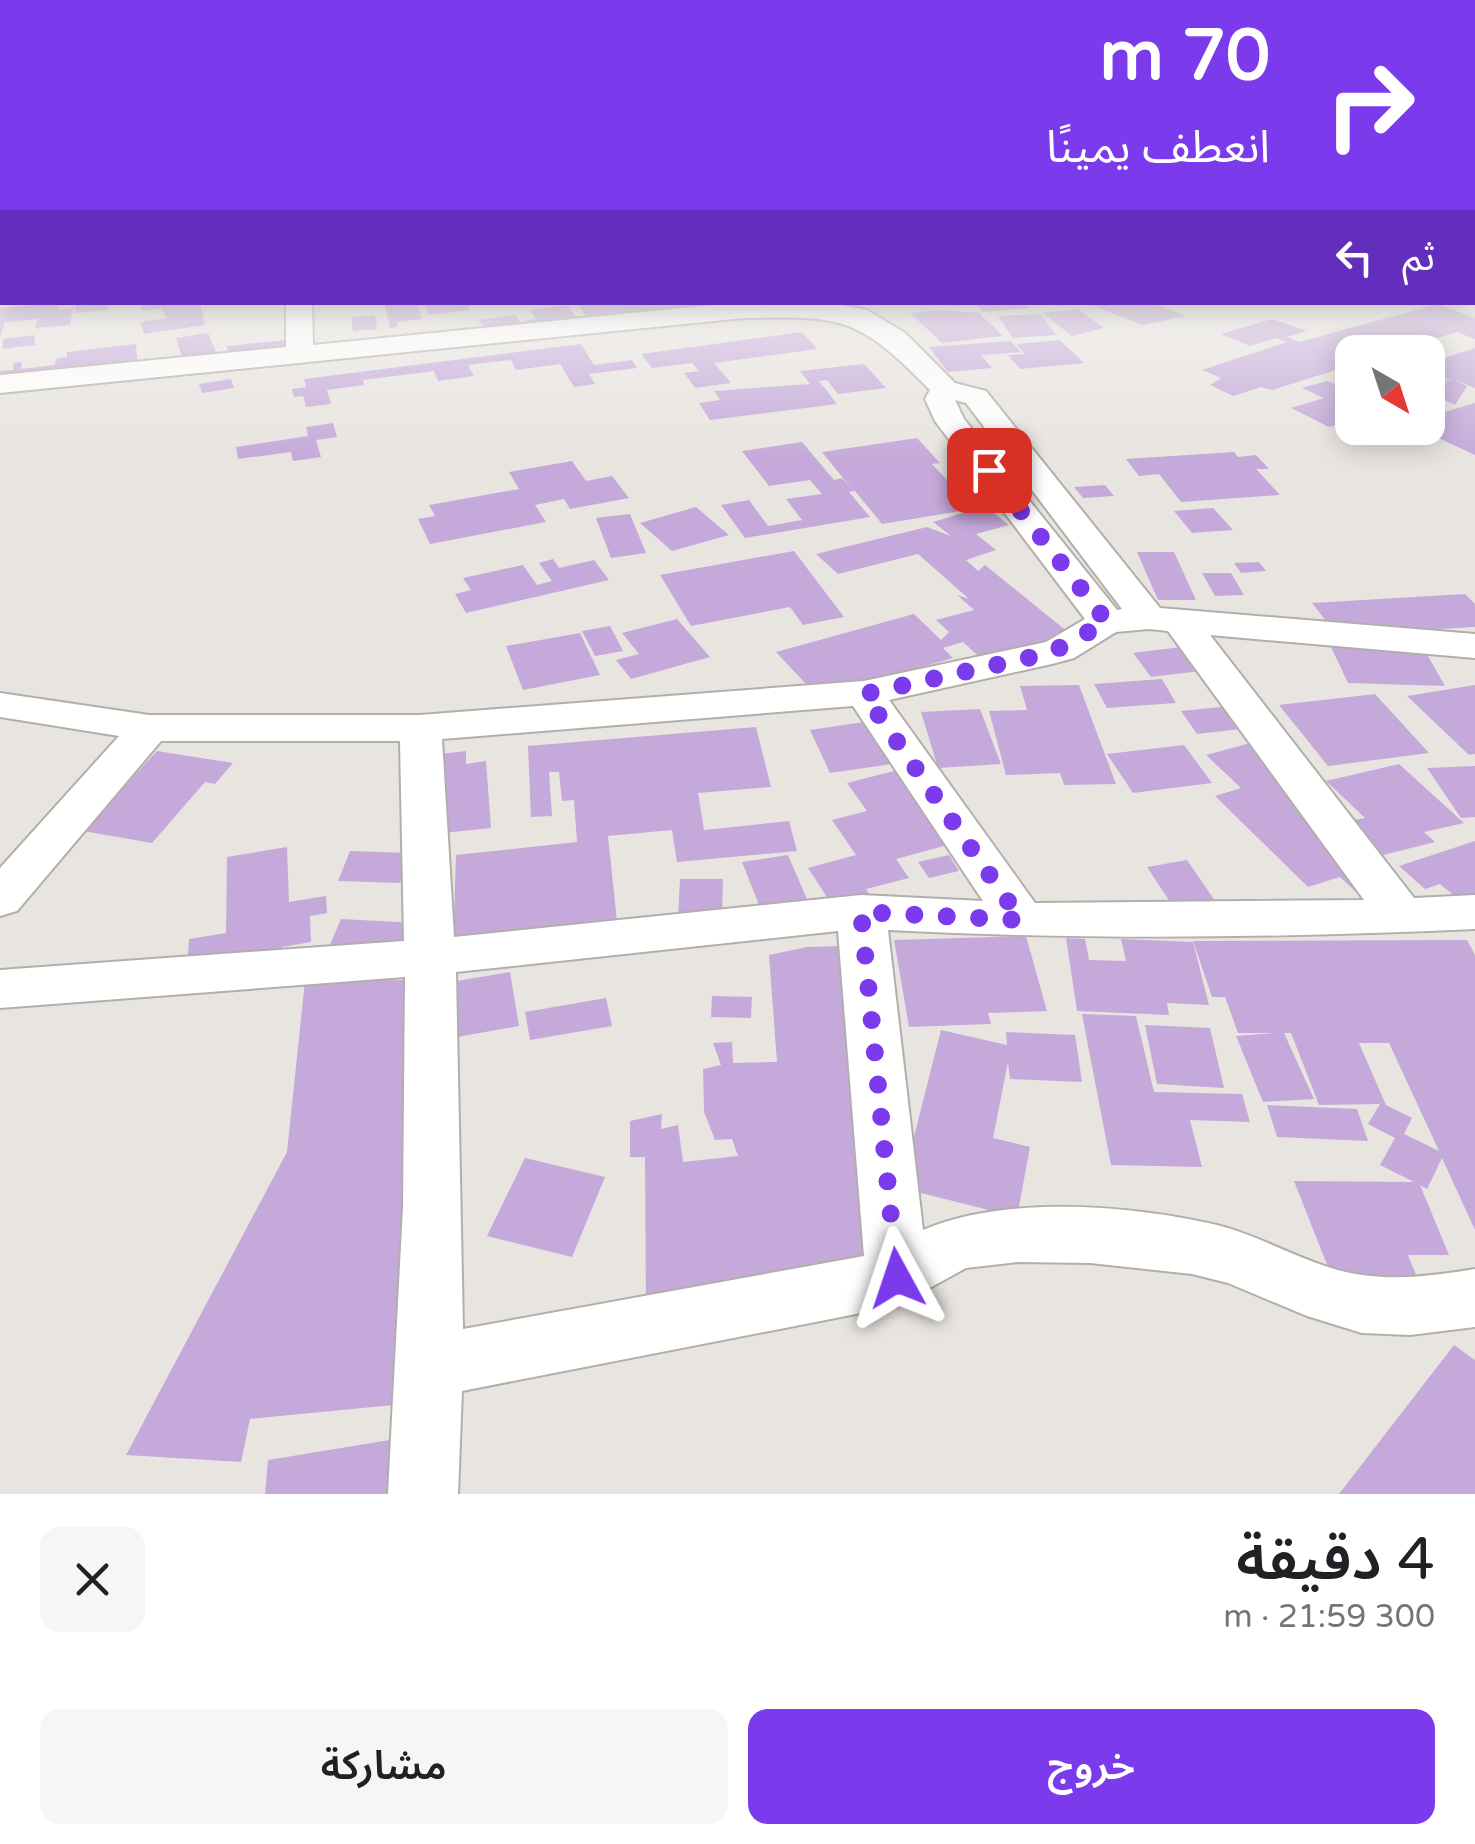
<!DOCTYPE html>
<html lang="ar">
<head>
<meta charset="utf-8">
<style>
  body { margin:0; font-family:"Varela Round","Noto Sans Arabic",sans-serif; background:#f6f6f6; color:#202124; direction:rtl; height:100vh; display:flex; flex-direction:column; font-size:38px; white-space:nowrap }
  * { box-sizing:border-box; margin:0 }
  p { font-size:32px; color:#757577 }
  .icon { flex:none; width:55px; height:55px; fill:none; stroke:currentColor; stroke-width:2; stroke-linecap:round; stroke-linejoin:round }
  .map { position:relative; height:1494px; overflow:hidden; direction:ltr }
  .side { display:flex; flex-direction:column; background:#fff; flex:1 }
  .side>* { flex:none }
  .top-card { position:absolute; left:0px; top:0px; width:1475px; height:305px; box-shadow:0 5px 25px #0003; direction:rtl; background:#7c3aed; color:#fff; overflow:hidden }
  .needle { width:65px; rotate:141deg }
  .fabs { position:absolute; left:1335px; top:335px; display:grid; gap:20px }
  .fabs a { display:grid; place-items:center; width:110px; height:110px; border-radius:20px; background:#fff; box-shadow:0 5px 25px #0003; font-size:50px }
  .pin { position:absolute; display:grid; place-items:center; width:85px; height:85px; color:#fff; margin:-42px; border-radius:20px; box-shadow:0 5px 15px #0006 }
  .me { position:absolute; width:110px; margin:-55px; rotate:355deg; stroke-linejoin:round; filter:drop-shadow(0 0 8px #0008) }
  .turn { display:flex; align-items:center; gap:35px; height:210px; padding:0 40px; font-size:45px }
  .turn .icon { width:130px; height:130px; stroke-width:2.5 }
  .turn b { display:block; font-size:70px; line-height:85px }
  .then { display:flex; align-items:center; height:95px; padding:0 40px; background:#0003; gap:20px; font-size:38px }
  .round { display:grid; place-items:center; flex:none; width:105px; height:105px; border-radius:20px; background:#f6f6f6 }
  .head { display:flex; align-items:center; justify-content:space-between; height:170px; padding:0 40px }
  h1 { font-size:60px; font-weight:600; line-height:75px }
  .primary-button { display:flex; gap:20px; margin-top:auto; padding:20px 40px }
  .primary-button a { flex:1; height:115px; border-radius:20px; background:#7c3aed; color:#fff; font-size:40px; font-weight:600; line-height:115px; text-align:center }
  .primary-button a+a { background:#f6f6f6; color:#202124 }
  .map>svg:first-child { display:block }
  .building { fill:#c5a9db; fill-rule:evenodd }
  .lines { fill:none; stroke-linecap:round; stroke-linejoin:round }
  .minor-casing { stroke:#b2afaa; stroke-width:4 }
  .minor { fill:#fff; fill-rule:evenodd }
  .route { stroke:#7c3aed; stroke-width:18; stroke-dasharray:0 32.4 }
</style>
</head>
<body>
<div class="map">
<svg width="1475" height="1494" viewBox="0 0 1475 1494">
  <rect width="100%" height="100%" fill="#e8e5e0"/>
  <path class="building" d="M76,302H108V310L76,313Z
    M140,302H200L205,325L144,334L140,322L166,318L162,308L142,311Z
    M384,302H417L422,319L397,322L398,327L390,328Z
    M424,302H467L470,310L428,315Z
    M577,302H689L690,305L648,310L655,320L589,322Z
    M974,302H1023L1029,308L983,312Z
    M1103,302H1150L1186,316L1142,325L1093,306Z
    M59,303L58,310L73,308L70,325L35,328L38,319L5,322L0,337V308Z
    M1438,304L1475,318V339L1457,332L1392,352H1352V365L1272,390L1261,387L1233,396L1210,385L1221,378L1202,370L1287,342L1276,338L1250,346L1221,334L1272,319L1307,331L1287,337L1299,342Z
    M567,305L583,326L534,332L526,320L536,319L530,310Z
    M1078,309L1104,328L1072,336L1042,313Z
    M938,310L979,313L1003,336L942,343L910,313Z
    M1040,314L1056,335L1013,338L998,316Z
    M375,315L377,329L353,331L351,317Z
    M515,315L525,328L488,333L479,320Z
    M802,332L817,349L714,363L731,383L695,388L684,373L699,371L692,363L652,368L641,354Z
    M208,333L216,352L182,357L176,338Z
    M34,335L35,345L3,349V339Z
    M306,338L309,352L227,363V346Z
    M1060,340L1084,363L1020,369L1008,355L1025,354L1016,344Z
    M1011,341L1021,352L981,355L992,368L948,372L929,347Z
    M136,344L138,370L0,387V371L13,370L14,363L22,362L21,369L55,365L56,359L67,357V352Z
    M581,344L594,365L632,360L637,368L589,374L595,384L574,387L560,364L516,370L511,360L468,365L474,376L438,381L434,371L363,380L364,385L327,390L331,404L306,407L303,396L294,397L292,389L306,387L304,379Z
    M1475,348V388L1455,380L1467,386L1455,405L1428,393V384L1453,379L1428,378V363Z
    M864,364L886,388L838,394L827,380L819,381L837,404L710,420L699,403L720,400L714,391L810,384L800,371Z
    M231,379L234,388L202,393L199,384Z
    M1327,381L1352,390V420L1329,427L1291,408L1324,398L1302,388Z
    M1475,403V455L1417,428H1428V407L1441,413Z
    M333,423L337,437L316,440L321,457L293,461L291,452L238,459L236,447L308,436L306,427Z
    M917,438L940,463L932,464L963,497L972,496L1009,525L976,534L996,550L966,560L978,571L985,565L1074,637L986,663L963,642L943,648L953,658L833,692L805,683L776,652L914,614L941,640L949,632L936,620L974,610L957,595L969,599L918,554L838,574L816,554L927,527L951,536L933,522L979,508L882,524L855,491L849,492L870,517L745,538L721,505L749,500L768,526L802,520L786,499L822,494L810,480L769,486L742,451L802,442L834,480L842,478L852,489L822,452Z
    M1234,452L1238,457L1256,455L1269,469H1256L1280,495L1181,502L1159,474L1139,476L1126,459Z
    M572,461L586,481L612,476L629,498L570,509L564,499L535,505L546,522L430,544L418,519L435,516L429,505L519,489L509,472Z
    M1105,485L1114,496L1083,498L1074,487Z
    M696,507L729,535L672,551L640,523Z
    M1213,508L1233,530L1192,533L1174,511Z
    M630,514L646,553L611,558L596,518Z
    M794,551L844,617L803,625L790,607L691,626L660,575Z
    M1137,552H1174L1196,600H1158Z
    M553,559L559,568L594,560L609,580L466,613L455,594L471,590L463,578L523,565L537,585L552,581L539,563Z
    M1259,562L1266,571L1241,573L1234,563Z
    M1202,573H1231L1244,595L1215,596Z
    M1465,594L1475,604V627L1337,635L1312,603Z
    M677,619L710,657L631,679L616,660L639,654L622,633Z
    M610,626L623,651L595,656L582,631Z
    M580,633L600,675L523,690L506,646Z
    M1197,645L1217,669L1151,677L1133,653Z
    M1331,647L1424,649L1445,686L1348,683Z
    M1162,679L1176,703L1107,708L1094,684Z
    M1079,685L1116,784L1064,785L1060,773L1006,775L989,711L1027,710L1020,686Z
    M1475,685V754L1469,755L1407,696Z
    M1375,694L1429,753L1328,766L1279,705Z
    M1250,704L1267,726L1197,734L1181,711Z
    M980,709L1001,764L938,768L921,712Z
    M877,720L899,763L830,773L810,730Z
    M756,727L771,787L698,793L704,830L789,821L797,851L677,862L672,830L608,836L618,931L453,947L456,855L577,842L574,800L562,801L559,772H549L552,816L531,817L528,746Z
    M1258,741L1373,908L1340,877L1308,887L1215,796L1241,788L1206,755Z
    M1184,745L1212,783L1133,793L1107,754Z
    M157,751L233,763L215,784L205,782L152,843L83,831Z
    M466,751V764L486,761L491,828L433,834L431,755Z
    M1399,764L1464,823L1424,832L1435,842L1383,855L1349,821L1365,818L1326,781Z
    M1475,766V817L1461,818L1427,768Z
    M902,769L959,842L896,859L909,878L866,889L873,900L836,911L808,868L856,855L832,820L867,811L847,783Z
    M1475,841V913L1440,884L1425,889L1399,866Z
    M287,847L289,902L326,896L327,913L310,916L311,942L282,947V953L187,969L189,939L226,933L227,857Z
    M350,851L410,853L400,883L338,881Z
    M788,855L812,911L765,920L742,862Z
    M949,855L959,871L929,878L918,862Z
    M1187,860L1222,911L1180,917L1147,867Z
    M680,879H723L722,916H678Z
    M341,919L418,923L407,953L328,949Z
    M1026,936L1047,1011L988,1013L991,1024L909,1027L894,940Z
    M1066,938L1085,939L1089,960L1126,961L1121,939L1193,942L1209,1005L1167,1003L1169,1015L1077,1011Z
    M1467,940L1475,955V1230L1442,1158L1427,1189L1420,1185L1449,1255H1408L1421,1287L1335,1285L1294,1181L1414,1182L1380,1165L1395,1138L1368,1124L1380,1104L1319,1105L1291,1033H1284L1314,1099L1263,1102L1236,1036L1276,1033H1238L1225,997H1212L1193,941ZM1359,1043H1389L1439,1151L1404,1134L1412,1118L1386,1105Z
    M849,946L892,1271L646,1312L645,1157H630V1121L662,1114L661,1129L678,1125L683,1162L738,1156L732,1139L715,1140L704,1112L703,1069L721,1065L713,1043L732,1042L733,1063L777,1062L769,955L807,947Z
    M510,972L519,1026L452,1038L445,983Z
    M416,980L414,1403L250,1419L241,1462L126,1455L287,1152L305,981Z
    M712,996L752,997L751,1018L711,1017Z
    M606,998L612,1026L530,1040L525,1012Z
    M1082,1014L1136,1016L1154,1092L1242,1094L1250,1122L1190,1120L1202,1167L1111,1165Z
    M1145,1025L1210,1028L1224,1088L1157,1084Z
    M941,1030L1007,1045L1006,1032L1075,1035L1082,1082L1010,1079L1008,1062L993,1138L1030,1147L1017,1217L901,1188Z
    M1267,1105L1357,1109L1368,1141L1277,1137Z
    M525,1158L605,1177L572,1257L487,1236Z
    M1454,1345L1475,1360V1494H1339Z
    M402,1438L401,1494H265L268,1460Z"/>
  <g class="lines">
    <defs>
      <path id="minor" d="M0,287L2,288V303H0Z
        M1472,287H1475V303L1472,302Z
        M286,302H312L313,345L741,302H828L867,310L905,333L955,383L986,391L1160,608L1475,634V658L1210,635L1414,898L1475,895V929C1279,938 1084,940 888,930L923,1230C1005,1195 1130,1205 1217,1225C1257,1235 1292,1256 1331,1268C1378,1283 1427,1277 1475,1269V1327L1410,1335L1362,1333L1307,1316L1228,1283L1192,1274L1090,1263L1018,1262L966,1268L897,1306L462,1391L458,1494H388L403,1207L405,977L0,1008V970L404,941L400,741H161L17,911L0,916V868L119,736L0,717V693L149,715H420L864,681L1046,642L1085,619L935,421L925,399L930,390C858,317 845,316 744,318L0,393V375L286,347ZM955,400L966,403L1122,609L1117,610L964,419ZM1149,629L1168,631L1364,900L1035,903L889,700L1052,664L1074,658L1116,632ZM853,706L983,901L861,895L454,937L442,739ZM838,931L864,1256L463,1329L456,972Z"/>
    </defs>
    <use href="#minor" class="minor-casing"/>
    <use href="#minor" class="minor"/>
  </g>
  <linearGradient id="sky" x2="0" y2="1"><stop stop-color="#82c2e1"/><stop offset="0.54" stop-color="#f5f3f1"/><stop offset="1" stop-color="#f5f3f1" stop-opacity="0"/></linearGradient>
  <rect width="1475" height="459" fill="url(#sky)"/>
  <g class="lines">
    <path class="route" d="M897,1278L861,912L1021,920L864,694L1050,653L1107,622L989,470"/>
  </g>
</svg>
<div class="fabs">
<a><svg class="needle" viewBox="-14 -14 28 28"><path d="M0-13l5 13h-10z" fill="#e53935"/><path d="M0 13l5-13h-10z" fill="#757577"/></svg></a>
</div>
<div class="pin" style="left:989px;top:470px;background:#d93025"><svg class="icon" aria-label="arrive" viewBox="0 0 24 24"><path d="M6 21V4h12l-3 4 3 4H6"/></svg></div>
<svg class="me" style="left:897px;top:1278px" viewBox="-20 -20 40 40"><path d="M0-17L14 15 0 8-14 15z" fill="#7c3aed" stroke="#fff" stroke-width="4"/></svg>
<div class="top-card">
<div class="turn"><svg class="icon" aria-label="right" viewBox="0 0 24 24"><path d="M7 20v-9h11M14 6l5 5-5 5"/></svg><div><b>70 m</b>انعطف يمينًا</div></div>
<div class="then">ثم<svg class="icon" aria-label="left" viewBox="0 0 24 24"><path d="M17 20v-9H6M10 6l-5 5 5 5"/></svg></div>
</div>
</div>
<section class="side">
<div class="head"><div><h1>4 دقيقة</h1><p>300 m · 21:59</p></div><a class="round"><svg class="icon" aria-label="close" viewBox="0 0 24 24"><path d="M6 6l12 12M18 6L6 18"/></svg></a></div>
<div class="primary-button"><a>خروج</a><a>مشاركة</a></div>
</section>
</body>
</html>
